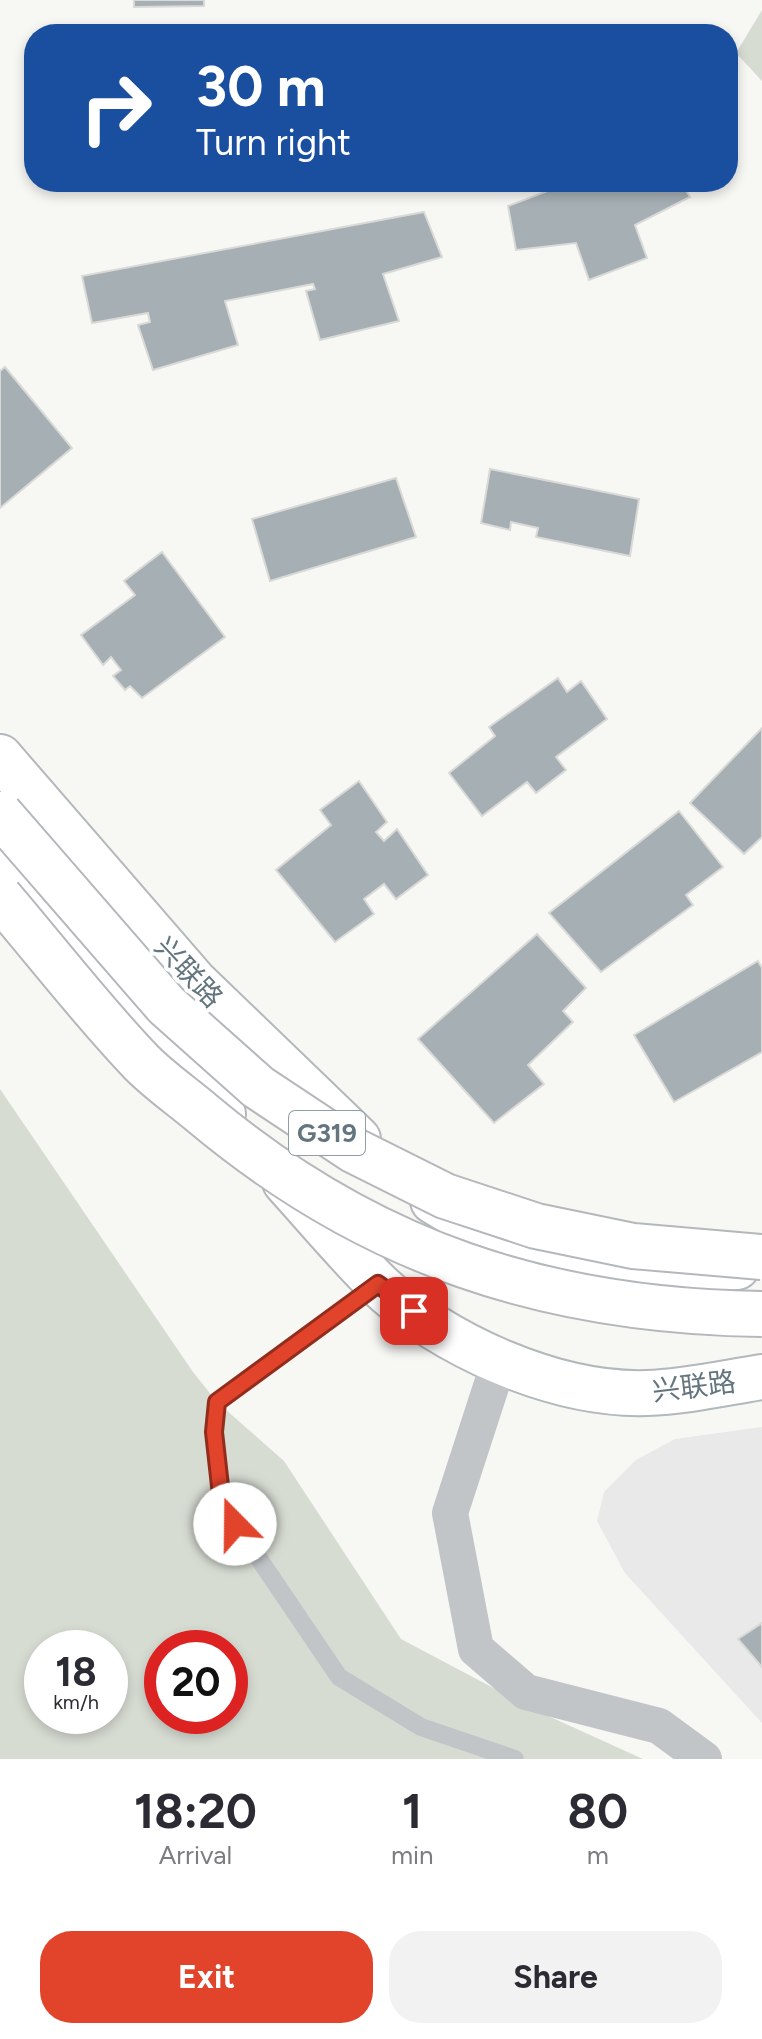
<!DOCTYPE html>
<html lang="en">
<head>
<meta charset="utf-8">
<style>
  body { margin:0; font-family:Figtree,"Noto Sans SC",sans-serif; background:#f2f2f3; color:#2b2b33; height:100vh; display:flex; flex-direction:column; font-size:30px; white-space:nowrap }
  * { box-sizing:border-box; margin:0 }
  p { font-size:26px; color:#7c7c81 }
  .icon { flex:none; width:44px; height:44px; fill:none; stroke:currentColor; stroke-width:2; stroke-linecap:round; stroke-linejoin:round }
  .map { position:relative; height:1759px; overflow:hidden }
  .panel { display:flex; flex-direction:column; background:#fff; flex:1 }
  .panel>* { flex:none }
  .guide { position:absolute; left:24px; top:24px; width:714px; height:168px; border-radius:32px; box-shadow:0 4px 12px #0003; background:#1a4fa0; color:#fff; overflow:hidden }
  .speed { position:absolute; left:24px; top:1630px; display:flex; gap:16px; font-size:40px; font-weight:700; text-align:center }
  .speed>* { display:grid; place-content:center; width:104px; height:104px; border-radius:50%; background:#fff; box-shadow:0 4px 12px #0003; line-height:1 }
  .speed small { font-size:20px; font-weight:400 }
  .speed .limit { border:12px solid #d22; background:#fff; color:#111 }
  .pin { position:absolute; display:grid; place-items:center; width:68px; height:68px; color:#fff; margin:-34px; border-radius:16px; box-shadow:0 4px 12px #0006 }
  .me { position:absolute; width:88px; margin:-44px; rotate:338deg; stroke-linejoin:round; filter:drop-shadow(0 0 6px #0008) }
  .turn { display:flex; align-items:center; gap:28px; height:168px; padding:0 40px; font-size:36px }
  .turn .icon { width:104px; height:104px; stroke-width:2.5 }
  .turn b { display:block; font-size:56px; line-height:68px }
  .eta { display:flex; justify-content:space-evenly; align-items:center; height:136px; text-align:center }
  .eta b { font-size:48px; font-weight:700; line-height:56px }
  .primary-button { display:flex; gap:16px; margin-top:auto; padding:16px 40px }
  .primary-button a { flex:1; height:92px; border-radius:32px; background:#e1442b; color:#fff; font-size:32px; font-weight:700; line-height:92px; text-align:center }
  .primary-button a+a { background:#f2f2f3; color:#2b2b33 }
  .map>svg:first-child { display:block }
  .built { fill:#e8e9e8 }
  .green { fill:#d7dcd3; fill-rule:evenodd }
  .building { fill:#a5afb4; stroke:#d9d9d7; stroke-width:2 }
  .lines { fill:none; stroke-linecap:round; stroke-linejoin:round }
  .primary-casing { stroke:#b2b8bb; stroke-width:48 }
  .lane { stroke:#c1c5c8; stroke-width:18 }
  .street { stroke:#c1c5c8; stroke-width:36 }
  .primary { stroke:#fff; stroke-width:44 }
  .highway-bridge-casing { stroke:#b4b8bb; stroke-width:48; stroke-linecap:butt }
  .highway-bridge { stroke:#fff; stroke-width:44 }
  .route-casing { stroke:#922c1c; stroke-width:20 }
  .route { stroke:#e1442b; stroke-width:14 }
  .labels { text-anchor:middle; stroke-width:8; stroke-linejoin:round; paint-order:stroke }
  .shield { fill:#fff; stroke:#929ea5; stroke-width:2 }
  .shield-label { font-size:26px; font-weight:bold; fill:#63757f }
  .street-label { font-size:28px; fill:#63757f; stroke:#fff }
</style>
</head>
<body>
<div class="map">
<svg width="762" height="1759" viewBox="0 0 762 1759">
  <rect width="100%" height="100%" fill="#f7f7f4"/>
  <path class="built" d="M762,1427V1723L625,1573L597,1521L604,1492L636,1460L675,1439Z"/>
  <path class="green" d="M762,10V81L736,53Z
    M0,1089L193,1372L217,1402L284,1461L401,1639L535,1710L643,1759H0ZM42,1648H110V1716H42ZM162,1648H230V1716H162Z"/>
  <path class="building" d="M134,0H204V6L134,7Z
    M571,182H681L690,197L635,225L647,258L589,280L576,243L516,250L508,206Z
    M424,212L442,257L383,274L399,321L320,340L306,291L315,289L313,284L225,301L238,345L153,370L138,325L150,322L148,313L92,323L82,276Z
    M5,367L72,448L0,508V371Z
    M490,469L639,499L630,556L536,537L538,528L511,522L510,530L481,523Z
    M396,478L416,537L270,581L252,519Z
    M162,552L225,637L142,698L130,686L125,690L113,676L121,670L111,657L103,665L81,635L135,595L124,581Z
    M558,678L567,692L581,681L607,719L556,757L566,770L536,793L527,782L482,816L449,773L495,736L489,727Z
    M762,728V837L744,854L690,803Z
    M359,781L387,822L376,832L384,841L397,829L428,875L396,899L384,884L364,899L374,914L335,942L276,870L331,825L320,810Z
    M679,811L723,867L686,895L693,905L601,972L549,913Z
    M537,934L586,988L563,1011L573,1022L528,1065L544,1084L494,1123L418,1039Z
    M758,961L762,968V1052L674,1102L634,1035Z
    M762,1623V1667L738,1639Z"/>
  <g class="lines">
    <defs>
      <path id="primary" d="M0,757L194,981L358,1139
        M0,860L223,1114
        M285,1182C315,1215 344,1250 376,1282C440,1345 557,1396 647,1393C685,1392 724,1383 762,1377
        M433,1201L489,1235L560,1259L636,1274L737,1267"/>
    </defs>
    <use href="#primary" class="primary-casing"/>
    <path class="lane" d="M378,1284L217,1402L214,1432L222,1504L339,1677L421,1727L515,1759"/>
    <path class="street" d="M499,1362L450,1513L476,1649L526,1692L659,1726L704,1759"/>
    <use href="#primary" class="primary"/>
    <defs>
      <path id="highway-bridge" d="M0,814L166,1005L258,1087L353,1150L445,1196L536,1226L633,1246L762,1257
        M0,897C47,952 92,1011 142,1063C161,1082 183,1097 203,1114C369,1253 546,1311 762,1314"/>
    </defs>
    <use href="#highway-bridge" class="highway-bridge-casing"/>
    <use href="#highway-bridge" class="highway-bridge"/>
  </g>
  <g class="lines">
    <defs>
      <path id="route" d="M235,1524L222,1504L214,1432L217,1402L378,1284L414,1311"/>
    </defs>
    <use href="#route" class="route-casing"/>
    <use href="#route" class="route"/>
  </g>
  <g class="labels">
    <rect class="shield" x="289" y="1111" width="76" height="44" rx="6"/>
    <g class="shield-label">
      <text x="327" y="1142">G319</text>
    </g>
    <g class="street-label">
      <text transform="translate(189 972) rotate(47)" y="10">兴联路</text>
      <text transform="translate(694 1386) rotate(-7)" y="10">兴联路</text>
    </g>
  </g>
</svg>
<div class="speed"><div>18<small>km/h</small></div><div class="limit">20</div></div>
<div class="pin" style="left:414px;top:1311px;background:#d93025"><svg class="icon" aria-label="arrive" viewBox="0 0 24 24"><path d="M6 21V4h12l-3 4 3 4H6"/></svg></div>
<svg class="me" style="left:235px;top:1524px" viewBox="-20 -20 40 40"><circle r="19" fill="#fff"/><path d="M0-13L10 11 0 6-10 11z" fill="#e1442b"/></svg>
<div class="guide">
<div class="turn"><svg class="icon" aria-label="right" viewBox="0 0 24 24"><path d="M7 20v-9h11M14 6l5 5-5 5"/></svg><div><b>30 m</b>Turn right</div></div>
</div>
</div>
<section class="panel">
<div class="eta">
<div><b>18:20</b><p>Arrival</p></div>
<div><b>1</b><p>min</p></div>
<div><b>80</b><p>m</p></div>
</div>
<div class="primary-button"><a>Exit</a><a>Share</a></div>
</section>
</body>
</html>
